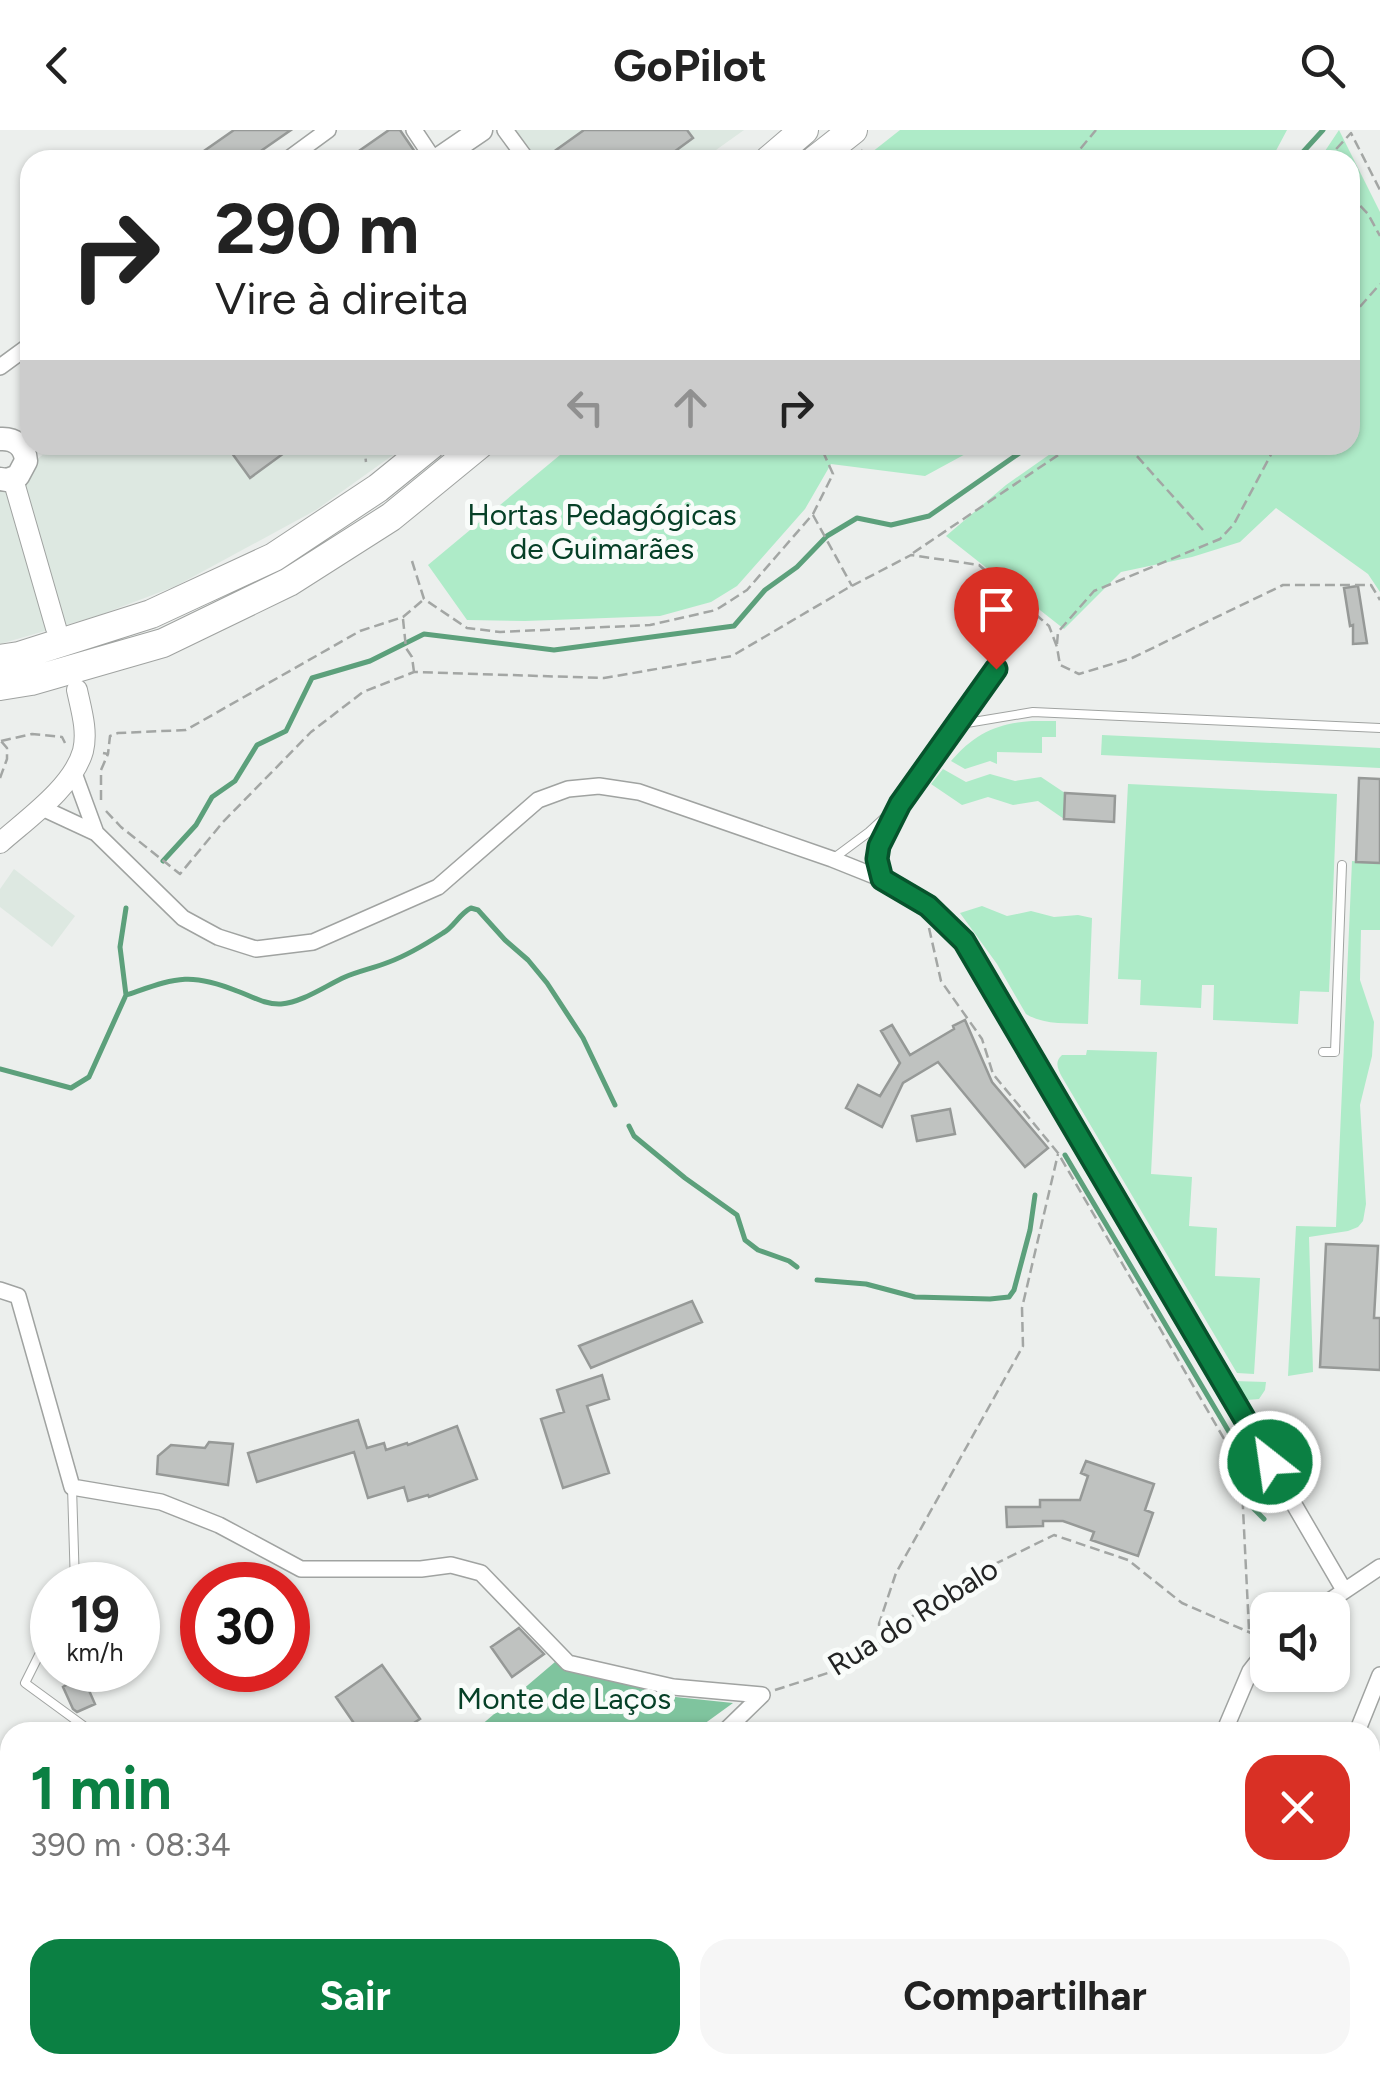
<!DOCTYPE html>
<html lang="pt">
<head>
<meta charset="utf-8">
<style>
  body { margin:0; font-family:Figtree,sans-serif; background:#f6f6f6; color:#222; height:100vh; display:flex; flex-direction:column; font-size:38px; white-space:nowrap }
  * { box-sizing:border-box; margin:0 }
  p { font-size:32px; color:#767676 }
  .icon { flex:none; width:55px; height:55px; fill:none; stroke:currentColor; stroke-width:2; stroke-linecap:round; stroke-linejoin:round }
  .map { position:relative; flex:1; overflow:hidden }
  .sheet { position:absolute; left:0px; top:1592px; width:1380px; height:352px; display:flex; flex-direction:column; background:#fff; border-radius:30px 30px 0 0; box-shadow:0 2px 8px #0004 }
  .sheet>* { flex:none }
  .banner { position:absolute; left:20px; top:20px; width:1340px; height:305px; border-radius:30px; box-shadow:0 2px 8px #0004; background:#fff; color:#222; overflow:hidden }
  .buttons { position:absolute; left:1250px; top:1462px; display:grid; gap:20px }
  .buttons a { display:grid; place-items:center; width:100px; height:100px; border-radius:20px; background:#fff; box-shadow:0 2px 8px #0004; font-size:50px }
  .speed { position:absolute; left:30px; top:1432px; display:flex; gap:20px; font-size:50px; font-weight:700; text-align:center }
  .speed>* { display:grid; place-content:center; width:130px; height:130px; border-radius:50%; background:#fff; box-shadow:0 2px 8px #0004; line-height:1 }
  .speed small { font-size:25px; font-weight:400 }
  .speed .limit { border:15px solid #d22; background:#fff; color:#111 }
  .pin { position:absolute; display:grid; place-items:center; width:85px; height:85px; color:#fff; margin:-102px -42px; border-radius:50% 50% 50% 0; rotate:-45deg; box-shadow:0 0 10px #0007 }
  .pin .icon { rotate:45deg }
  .me { position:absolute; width:110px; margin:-55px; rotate:330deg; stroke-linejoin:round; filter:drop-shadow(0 0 8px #0008) }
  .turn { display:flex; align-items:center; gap:35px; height:210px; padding:0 30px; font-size:45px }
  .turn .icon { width:130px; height:130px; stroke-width:2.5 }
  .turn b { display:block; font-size:70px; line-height:85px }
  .lanes { display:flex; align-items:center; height:95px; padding:0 30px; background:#0003; justify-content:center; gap:50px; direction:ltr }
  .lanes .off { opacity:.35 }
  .round { display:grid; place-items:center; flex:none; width:105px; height:105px; border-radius:30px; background:#f6f6f6 }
  .head { display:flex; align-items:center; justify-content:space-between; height:170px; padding:0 30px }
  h1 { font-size:60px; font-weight:700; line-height:75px; color:#0b8043 }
  .action { display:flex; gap:20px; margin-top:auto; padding:20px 30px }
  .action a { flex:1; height:115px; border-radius:30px; background:#0b8043; color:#fff; font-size:40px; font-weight:700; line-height:115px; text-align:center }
  .action a+a { background:#f6f6f6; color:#222 }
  header { display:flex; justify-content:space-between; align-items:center; height:130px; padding:0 30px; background:#fff; font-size:45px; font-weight:700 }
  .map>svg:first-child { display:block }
  .built { fill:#dde8e1 }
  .green { fill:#aeebc8 }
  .forest { fill:#7fc49e }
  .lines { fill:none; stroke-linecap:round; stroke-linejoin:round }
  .stream { stroke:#5ca07b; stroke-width:5 }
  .building { fill:#bfc2c0; stroke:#969997; stroke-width:2.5 }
  .service-casing { stroke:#a0a3a1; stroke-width:10 }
  .minor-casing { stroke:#a0a3a1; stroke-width:18 }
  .tertiary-casing { stroke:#a0a3a1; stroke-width:22 }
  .secondary-casing { stroke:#a0a3a1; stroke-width:25 }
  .trunk-casing { stroke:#a0a3a1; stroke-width:30 }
  .path { stroke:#a3a6a4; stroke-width:2.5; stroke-dasharray:10 5; stroke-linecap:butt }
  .service { stroke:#fff; stroke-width:8 }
  .minor { stroke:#fff; stroke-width:15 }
  .tertiary { stroke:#fff; stroke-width:20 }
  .secondary { stroke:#fff; stroke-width:22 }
  .trunk { stroke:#fff; stroke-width:28 }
  .route-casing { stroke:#07532c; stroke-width:25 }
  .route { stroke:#0b8043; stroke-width:18 }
  .labels { text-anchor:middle; stroke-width:10; stroke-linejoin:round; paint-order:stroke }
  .park-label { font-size:30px; fill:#064027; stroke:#f9fcfa }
  .street-label { font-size:30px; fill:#222323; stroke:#f9fcfa }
</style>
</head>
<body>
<header><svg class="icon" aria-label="back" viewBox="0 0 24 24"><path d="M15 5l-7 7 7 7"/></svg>GoPilot<svg class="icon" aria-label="search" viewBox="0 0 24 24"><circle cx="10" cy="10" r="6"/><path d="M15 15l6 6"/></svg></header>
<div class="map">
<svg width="1380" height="1943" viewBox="0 0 1380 1943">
  <rect width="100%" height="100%" fill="#ecefed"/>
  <path class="built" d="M515,0H744L702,30H536Z
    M57,315H407L316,380L176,456L100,485L0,514V345L37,329Z
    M14,739L75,786L52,817L0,777V759Z"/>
  <path class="green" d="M900,0H1287L1271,30H862Z
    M1339,0L1380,82V462L1368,444L1276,378L1240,412L1192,427L1121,442L1064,499L946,406L1006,355L1063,315H1350V30H1319Z
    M572,315H982L925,346L831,334L805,379L737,456L711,472L660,486L525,491L467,490L428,435Z
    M1032,591H1056V607H1042V623L997,622V634L990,631L965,639L951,631C974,604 997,593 1032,591Z
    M1102,605L1380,618V638L1101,625Z
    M943,639L966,652L990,644L1015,651L1041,647L1065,663L1064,689L1038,671L1013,675L988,667L962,675L931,654Z
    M1128,654L1337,664L1329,862L1300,861L1298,894L1213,890L1214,855H1202L1201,878L1140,875L1141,850L1118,849Z
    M1352,731L1380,733V800H1361L1360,850L1374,892L1372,926L1360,975L1366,1074L1363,1091L1358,1097L1348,1101L1309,1107L1313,1242L1288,1246L1296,1096L1336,1097Z
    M982,776L1007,786L1031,781L1054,787L1078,785L1092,788L1088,894C1068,893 1043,895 1026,884L997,834L960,783Z
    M1087,920L1157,922L1151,1044L1192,1047L1189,1096L1217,1098L1215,1146L1260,1148L1254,1244L1237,1243L1062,947C1058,939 1054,932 1062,925H1086Z
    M1234,1251L1266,1252L1265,1260L1259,1269L1247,1270Z"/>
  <path class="forest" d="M555,1532L666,1566L733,1573L693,1602H473Z
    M178,1935H618L619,1943H168Z"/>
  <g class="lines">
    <path class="stream" d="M1302,30L1303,22L1323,0
      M163,731L196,695L212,667L235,651L257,615L286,601L312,548L370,531L424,504L554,520L734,496L765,460L797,437L827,406L857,388L891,395L929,386L1031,315
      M126,865C174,849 188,841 237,861C251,866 266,875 281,874C303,872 325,856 345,847C359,841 374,838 389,832C408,825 426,814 443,803C454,797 459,784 471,778L478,780L505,810L528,830L547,853L583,908L615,975
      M0,939L71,958L89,947L126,865L120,817L126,778
      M629,996L634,1006L685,1048L737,1085L745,1110L758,1120L789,1131L797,1137
      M1065,1025L1248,1334L1250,1375L1264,1389
      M817,1150L866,1154L915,1167L990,1169L1009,1167L1014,1160L1030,1100L1035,1065
      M1127,1943L1128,1935"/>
  </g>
  <path class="building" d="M234,0H291L248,30H191Z
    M389,0H400L415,22L404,30H346Z
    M584,0H687L693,8L663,30H564L556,20Z
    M226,315H295L250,348Z
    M1358,456L1367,513L1353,514V495L1350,496L1344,458Z
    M1359,648L1380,649V733L1356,732Z
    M1065,663L1115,666L1114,692L1064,689Z
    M965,890L992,952L1048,1018L1025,1037L938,932L903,953L882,997L846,978L858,955L880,966L900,933L881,901L892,895L910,925L954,899L953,896Z
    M950,979L955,1004L917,1011L912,986Z
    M1326,1114L1378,1116L1374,1188H1380V1240L1320,1237Z
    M692,1171L702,1192L591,1238L579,1216Z
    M602,1245L609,1269L587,1276L609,1343L563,1358L541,1289L564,1282L557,1260Z
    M358,1290L367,1318L384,1313L386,1320L407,1313L408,1315L457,1296L477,1349L429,1367L428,1365L408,1371L404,1357L368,1368L354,1322L257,1352L248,1323Z
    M209,1312L233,1314L228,1355L157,1344L158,1326L171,1315L205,1318Z
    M1086,1331L1154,1354L1145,1380L1153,1383L1138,1426L1091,1410L1094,1402L1063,1391H1043V1396L1007,1397L1006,1377H1040V1370H1080L1088,1346L1081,1343Z
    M519,1498L544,1524L512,1547L491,1517Z
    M382,1535L420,1589L400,1602H360L336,1567Z
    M59,1540H80L95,1574L77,1582L73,1579L63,1557L66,1555Z"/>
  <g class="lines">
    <defs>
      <path id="service" d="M955,595L1033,582L1380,598
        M834,728L869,702L893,680
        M882,748L877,729L879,716L900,674L996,539
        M1323,922H1335L1342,735
        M72,1357L75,1455
        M52,1499L25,1553L92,1602
        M1114,1943L1115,1935"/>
      <path id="minor" d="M414,0L434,30
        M505,0L527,30
        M287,30L328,0
        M0,237L30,215
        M74,643L96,703
        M40,677L96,703L183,788L218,807L256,819L313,812L438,757L538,670L568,659L599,656L639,662L832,729L882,749L928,776L964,811L977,831L1344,1460
        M0,1160L18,1166L72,1357L161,1372L219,1395L301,1439H421L451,1435L481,1443L568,1533L673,1557L762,1565
        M1316,1480L1380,1437
        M724,1602L762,1565
        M1224,1602L1250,1541L1268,1518
        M1357,1602L1380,1545
        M1370,1781L1380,1852
        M1240,1935V1943
        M769,1943L772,1935
        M1037,1943L1046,1935"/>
      <path id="tertiary" d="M13,349L56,498
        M0,713C27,689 73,657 83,621C88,601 81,579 77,560"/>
      <path id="secondary" d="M437,30L481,0
        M0,309C15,308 25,316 26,331L18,346L7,350L0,349"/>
      <path id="trunk" d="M769,30L804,0
        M815,30L853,0
        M0,529L19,526L151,484L274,427L378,358L431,315
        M0,556L31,551L163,513L289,452L391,387L479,315"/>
    </defs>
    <use href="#service" class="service-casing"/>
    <use href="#minor" class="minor-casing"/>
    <use href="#tertiary" class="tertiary-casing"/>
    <use href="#secondary" class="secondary-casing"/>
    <use href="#trunk" class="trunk-casing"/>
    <path class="path" d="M861,20L870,30
      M889,30L894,26L896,30
      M1071,30L1096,0
      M1326,30L1351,3L1380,60
      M1350,65L1368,84L1380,106
      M1350,188L1380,154
      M366,315L364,316L366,332
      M1127,315L1203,400
      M813,385L852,456
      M913,423L1073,315
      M412,431L424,469L467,498L500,502L650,495L716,480L747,460L813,384L833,344L820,315
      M403,489L406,518L412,527L414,542
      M1057,514L1058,502L1094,461L1220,409L1234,394L1276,315
      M1,611L32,604L62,607L65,613
      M103,623L108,624L110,606L118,603L186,600L360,501L403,487L423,470
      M0,648L7,629V618L1,611
      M101,670V640L108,624
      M106,681L121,697L180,744L223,692L311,602L363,562L414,542L604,548L732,526L846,459L911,425L979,435L1049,496L1057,517L1060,535L1079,544L1132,528L1283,455H1371L1380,470
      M929,798L941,851L982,909L993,944L1058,1023L1241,1338L1249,1500
      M880,1511L879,1494L896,1443L1023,1216L1022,1178L1058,1024
      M775,1560L831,1542L880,1513L948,1457L1054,1405L1128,1430L1182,1473L1258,1506
      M1152,1935V1943
      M633,1943V1935"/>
    <use href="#service" class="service"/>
    <use href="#minor" class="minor"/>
    <use href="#tertiary" class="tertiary"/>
    <use href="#secondary" class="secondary"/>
    <use href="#trunk" class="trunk"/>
  </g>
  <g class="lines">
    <defs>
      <path id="route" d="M996,539L900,674L879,716L877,729L882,749L928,776L964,811L1270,1332"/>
    </defs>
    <use href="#route" class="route-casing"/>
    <use href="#route" class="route"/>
  </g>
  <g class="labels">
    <g class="park-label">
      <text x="602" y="395">Hortas Pedagógicas<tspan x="602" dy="34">de Guimarães</tspan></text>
      <text x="564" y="1579">Monte de Laços</text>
    </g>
    <g class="street-label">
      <text transform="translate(913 1487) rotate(-32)" y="10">Rua do Robalo</text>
    </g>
  </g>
</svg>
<div class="buttons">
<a><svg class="icon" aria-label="sound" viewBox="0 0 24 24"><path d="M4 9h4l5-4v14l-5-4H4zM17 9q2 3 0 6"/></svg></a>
</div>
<div class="speed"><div>19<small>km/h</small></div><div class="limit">30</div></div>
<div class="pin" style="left:996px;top:539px;background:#d93025"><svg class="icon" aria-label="arrive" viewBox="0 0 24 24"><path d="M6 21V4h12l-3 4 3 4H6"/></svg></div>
<svg class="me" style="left:1270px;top:1332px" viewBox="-20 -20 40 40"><circle r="17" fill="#0b8043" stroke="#fff" stroke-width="3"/><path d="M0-11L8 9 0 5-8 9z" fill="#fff"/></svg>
<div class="banner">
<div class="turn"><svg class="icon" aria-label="right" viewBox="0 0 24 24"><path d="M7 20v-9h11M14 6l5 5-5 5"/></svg><div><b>290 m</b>Vire à direita</div></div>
<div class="lanes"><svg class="icon off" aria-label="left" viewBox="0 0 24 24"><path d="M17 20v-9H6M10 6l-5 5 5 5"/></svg><svg class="icon off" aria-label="ahead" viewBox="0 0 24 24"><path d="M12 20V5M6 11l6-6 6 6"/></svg><svg class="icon" aria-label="right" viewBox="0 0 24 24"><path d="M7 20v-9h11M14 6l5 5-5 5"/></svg></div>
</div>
<section class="sheet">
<div class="head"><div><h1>1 min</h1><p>390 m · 08:34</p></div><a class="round" style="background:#d93025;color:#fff"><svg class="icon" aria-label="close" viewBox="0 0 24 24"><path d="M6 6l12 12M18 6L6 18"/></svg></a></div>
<div class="action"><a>Sair</a><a>Compartilhar</a></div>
</section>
</div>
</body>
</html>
